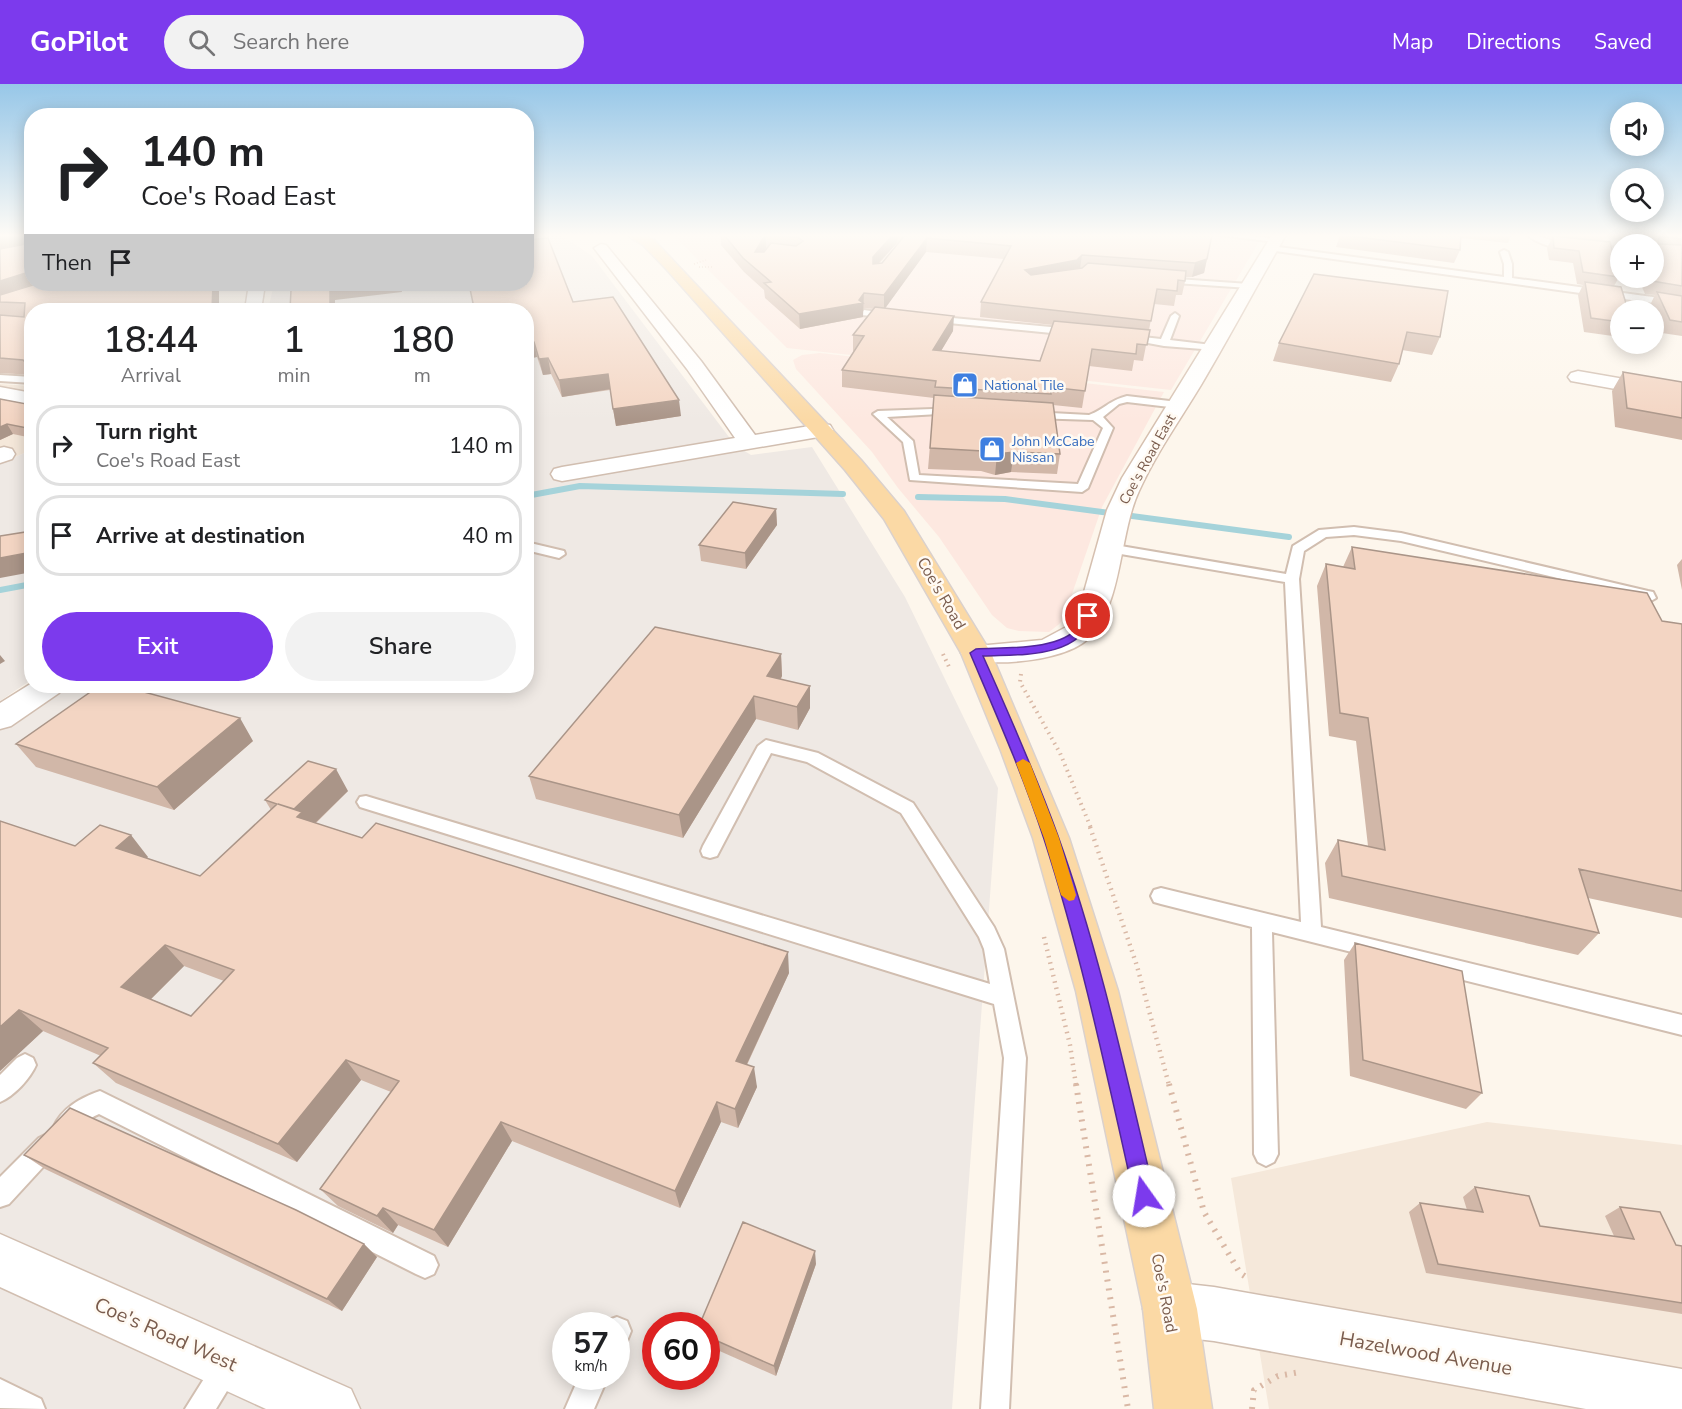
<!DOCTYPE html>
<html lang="en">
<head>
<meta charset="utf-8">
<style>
  body { margin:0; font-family:"Nunito Sans",sans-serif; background:#f2f2f2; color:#202124; height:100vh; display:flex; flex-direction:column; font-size:22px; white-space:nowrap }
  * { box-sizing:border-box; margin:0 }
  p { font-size:20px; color:#757577 }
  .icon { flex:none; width:33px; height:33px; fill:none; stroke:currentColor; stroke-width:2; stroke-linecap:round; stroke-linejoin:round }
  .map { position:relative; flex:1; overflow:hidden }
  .drawer { position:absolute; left:24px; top:219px; width:510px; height:390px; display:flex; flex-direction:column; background:#fff; border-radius:24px; box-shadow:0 3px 15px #0003 }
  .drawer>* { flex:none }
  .banner { position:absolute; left:24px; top:24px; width:510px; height:183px; border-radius:24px; box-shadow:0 3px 15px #0003; background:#fff; color:#202124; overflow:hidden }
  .tools { position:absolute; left:1610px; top:18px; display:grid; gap:12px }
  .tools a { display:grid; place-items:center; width:54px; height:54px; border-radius:50%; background:#fff; box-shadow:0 3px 15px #0003; font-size:30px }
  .speed { position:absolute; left:552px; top:1228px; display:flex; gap:12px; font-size:30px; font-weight:700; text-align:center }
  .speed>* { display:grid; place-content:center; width:78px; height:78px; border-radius:50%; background:#fff; box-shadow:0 3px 15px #0003; line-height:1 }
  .speed small { font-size:15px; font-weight:400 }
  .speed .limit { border:9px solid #d22; background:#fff; color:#111 }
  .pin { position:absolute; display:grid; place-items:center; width:51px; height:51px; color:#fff; margin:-26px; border:3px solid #fff; border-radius:50%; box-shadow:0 2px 6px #0007 }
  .me { position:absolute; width:66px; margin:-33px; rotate:347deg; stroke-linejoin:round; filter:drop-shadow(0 0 4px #0008) }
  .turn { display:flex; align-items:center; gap:21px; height:126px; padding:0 18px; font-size:27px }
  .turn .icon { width:78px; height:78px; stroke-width:2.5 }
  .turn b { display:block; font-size:42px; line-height:51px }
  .then { display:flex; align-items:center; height:57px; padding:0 18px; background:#0003; gap:12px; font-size:22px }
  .eta { display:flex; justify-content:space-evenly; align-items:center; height:102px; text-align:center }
  .eta b { font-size:36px; font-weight:600; line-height:42px }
  .action { display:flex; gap:12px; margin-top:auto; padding:12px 18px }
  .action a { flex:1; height:69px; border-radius:36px; background:#7c3aed; color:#fff; font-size:24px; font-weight:600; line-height:69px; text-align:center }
  .action a+a { background:#f2f2f2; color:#202124 }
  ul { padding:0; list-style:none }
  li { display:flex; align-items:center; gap:18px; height:81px; margin:0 12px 9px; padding:0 6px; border:3px solid #e0e0e0; border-radius:24px }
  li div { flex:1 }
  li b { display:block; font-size:22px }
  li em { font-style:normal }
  header { display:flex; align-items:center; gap:36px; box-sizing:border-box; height:84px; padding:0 30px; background:#7c3aed; color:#fff }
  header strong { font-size:28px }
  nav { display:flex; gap:33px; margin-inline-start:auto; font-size:21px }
  .search { width:420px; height:54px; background:#f2f2f2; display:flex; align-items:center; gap:15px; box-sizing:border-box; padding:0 21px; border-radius:33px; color:#757577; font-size:22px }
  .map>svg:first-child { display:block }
  .residential { fill:#f5e8da }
  .commercial { fill:#fde8e0 }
  .industrial { fill:#efe9e4; fill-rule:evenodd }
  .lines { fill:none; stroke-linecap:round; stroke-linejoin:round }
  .stream { stroke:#a5d3da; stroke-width:6 }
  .lane-casing { stroke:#d1beb0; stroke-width:4 }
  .street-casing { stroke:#d1beb0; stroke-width:3 }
  .secondary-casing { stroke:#d6c0b0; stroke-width:3 }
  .primary-casing { stroke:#dad1cd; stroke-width:3 }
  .path-far3 { stroke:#d9b8a5; stroke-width:1.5; stroke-dasharray:1 2; stroke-linecap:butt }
  .path-far2 { stroke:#d9b8a5; stroke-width:4; stroke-dasharray:1.5 4.5; stroke-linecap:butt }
  .path-far1 { stroke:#d9b8a5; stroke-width:4.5; stroke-dasharray:1.5 5; stroke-linecap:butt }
  .path { stroke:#d9b8a5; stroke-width:6; stroke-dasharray:2 7; stroke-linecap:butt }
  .lane { fill:#fff; fill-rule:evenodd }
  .street { fill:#fff; fill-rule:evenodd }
  .secondary { fill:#fff; fill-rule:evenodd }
  .primary { fill:#fbd9a5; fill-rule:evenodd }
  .wall { fill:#d1b7a8; fill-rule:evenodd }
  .shaded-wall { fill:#aa9588 }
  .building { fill:#f3d5c3; stroke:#aa9588; stroke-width:1.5; fill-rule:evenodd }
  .route { fill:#7c3aed; stroke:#51269a; stroke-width:1.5 }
  .slow { fill:#f59e0b }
  .labels { text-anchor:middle; stroke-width:5; stroke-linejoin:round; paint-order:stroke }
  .far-shop-label { font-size:14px; fill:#366cbe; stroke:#fffaf3; text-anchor:start }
  .far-street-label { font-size:14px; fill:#7a5c4d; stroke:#fffaf3 }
  .street-label { font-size:16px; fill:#7a5c4d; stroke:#fffaf3 }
  .near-street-label { font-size:20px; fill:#7a5c4d; stroke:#fffaf3 }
</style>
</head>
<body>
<header>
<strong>GoPilot</strong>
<div class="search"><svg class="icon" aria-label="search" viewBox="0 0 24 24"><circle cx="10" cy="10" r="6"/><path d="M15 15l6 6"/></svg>Search here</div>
<nav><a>Map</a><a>Directions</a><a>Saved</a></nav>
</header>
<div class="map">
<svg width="1682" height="1325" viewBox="0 0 1682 1325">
  <rect width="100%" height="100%" fill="#fdf6ec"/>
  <path class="residential" d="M0,300L32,302L31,366L0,380Z
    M1487,1038L1682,1061V1325H1269L1231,1094Z"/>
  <path class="commercial" d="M673,151H1263L1171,306L787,264Z
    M820,269L1164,308L1102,423L1063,536L1058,541L1049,548L1019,547L1007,544L992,531L939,453L898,404L872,368L796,285L793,276L802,271Z"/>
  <path class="industrial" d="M527,151H561L592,172L735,361L751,371L812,363L905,513L998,704L952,1325H0V645L63,602H526V226H268L274,200H526ZM566,1242H616V1293H566ZM656,1242H706V1293H656Z
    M31,366V596L0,617V380Z"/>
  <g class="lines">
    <path class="stream" d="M526,412L580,402L843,410
      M918,413L1005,415L1289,453
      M0,506L32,500"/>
    <defs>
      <path id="lane" d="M1219,151H1246L1280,156L1276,158Z
        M1527,151H1535L1562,160L1620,164V168C1590,167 1551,170 1527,151Z
        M1271,162L1504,193V180L1500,168L1504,166L1508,168L1512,180V194L1682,217V223L1268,166Z
        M1163,194L1249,200L1253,202L1249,204L1160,198Z
        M864,226L897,231L893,234L861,231Z
        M1175,229L1179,232L1170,256L1212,261L1215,262V266L1164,262L1121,254L1125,251L1161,255L1171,232Z
        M931,232L1072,245L1076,248L1072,251L928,237V233Z
        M0,291L32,293V299L0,297Z
        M1127,312L1178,318L1183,321L1178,324L1127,318L1119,320L1103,333L1113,344L1088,404L1082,408L910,396L903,358L873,330L878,327L960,324L961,326L956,329L887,333L913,357L919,391L1078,400L1103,344L1093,336L1032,334L1027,331L1032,328L1089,331C1105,325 1108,317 1127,312Z
        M1354,443L1401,449L1648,507L1653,508L1656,514L1649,518L1642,514L1401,457L1354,451L1326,453L1304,467L1299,495L1321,843L1682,931V951L1272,848L1278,1070L1274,1078L1266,1082L1258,1078L1254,1070L1252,843L1161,820L1154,818L1151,812L1154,806L1161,804L1301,838L1285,498L1109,468L1103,464L1109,460L1286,490L1293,462L1319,446Z
        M526,458L564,467L565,470L559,474L526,466Z
        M766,656L818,669L913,719L994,843L1004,865L1026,974L1009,1325H981L1004,974L994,920L360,723L357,718L360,713L366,712L990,900L984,865L979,853L901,729L807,678L771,669L717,772L710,774L703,772L701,767L703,762L758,662Z
        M25,970L33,974L36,981C30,995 14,1012 0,1018V991L17,974Z
        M100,1007L434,1172L438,1181L434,1190L425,1194L416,1190L99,1030C85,1035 79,1050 65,1056L57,1052L53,1044C62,1024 80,1014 100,1007Z
        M47,1050L55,1054L59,1062L55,1070L9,1120L0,1123V1093L39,1054Z
        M617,1233L627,1237L631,1247L627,1257L616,1261V1242H604L606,1237Z
        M227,1270L237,1274L241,1284L216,1325H185L217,1274Z
        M579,1293H608L594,1325H565Z
        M0,1295L41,1315L45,1325L0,1324Z"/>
      <path id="street" d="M601,160L606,161L701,277L755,351L822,340L830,341L833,346L830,351L562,397L554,395L551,390L554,385L562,383L735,354L687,285L594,164Z
        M249,200H265L261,226H245Z
        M1578,287L1682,305V317L1571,297L1568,293L1571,289Z
        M0,303L32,309V321L0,315Z
        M4,363L12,365L15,370L12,375L0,379V364Z
        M32,599V602H63L59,609L11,642L0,645V619Z
        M0,1150L351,1305L360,1325H266L0,1203Z
        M1170,1198L1214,1203L1682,1285V1325H1586L1214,1257L1170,1252L1151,1244L1143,1225L1151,1206Z"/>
      <path id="secondary" d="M1272,151H1286C1257,201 1230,252 1201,301C1180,336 1156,369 1139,407C1119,450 1123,516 1091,552C1069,577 996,583 966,575L961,569L966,563L1042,556L1070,541L1084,508L1107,426L1122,394Z"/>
      <path id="primary" d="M626,151H645L653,155L861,376L904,427L991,569L1069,754L1118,907L1197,1225L1212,1325H1154L1143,1225L1076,907L1033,754L1001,667L961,569L884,435L845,386L667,186L643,161Z"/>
    </defs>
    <use href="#lane" class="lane-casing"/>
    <use href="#street" class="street-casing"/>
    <use href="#secondary" class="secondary-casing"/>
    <use href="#primary" class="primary-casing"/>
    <path class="path-far3" d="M694,180L706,176
      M699,183H713"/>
    <path class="path-far2" d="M943,570L950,585
      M1021,590L1020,598L1060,669L1091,744"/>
    <path class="path-far1" d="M1090,743L1137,882L1169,1001
      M1044,853L1070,961L1076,1001"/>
    <path class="path" d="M1076,1000L1128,1325
      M1169,1000L1204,1128L1240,1189L1246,1193
      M1252,1325L1254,1306L1278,1292L1300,1288"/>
    <use href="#lane" class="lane"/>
    <use href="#street" class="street"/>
    <use href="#secondary" class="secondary"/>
    <use href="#primary" class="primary"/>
  </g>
  <path class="wall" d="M0,151H23L26,156L32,200L219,205V226H32V291L0,289Z
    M721,151H1212L1204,189L1192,193H1186L1182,211H1176L1174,222L1154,220L1143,277L1134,276L1132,287L1089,282L1082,324L1053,321L1060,370L1057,390L1011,388L995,391L981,387L928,385L934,314L842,303V286L854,267H853V251L874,225L864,224L863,226V233L800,245L765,214L764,206L744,188L721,161ZM897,159H899L882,179L879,180ZM926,168L1004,175L981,218L980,233L1053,241L1040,277L941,267L953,247L885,224Z
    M1340,151H1511L1508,159L1461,154L1460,166L1454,179L1336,163Z
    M1546,151H1606L1603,157L1619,193L1614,202L1620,226V253L1584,248L1578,211L1583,201L1577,200L1573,179L1549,176L1547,164L1552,154L1546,152Z
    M1619,151H1682V252L1662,249L1653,226L1650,221L1655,211L1645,210L1638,194H1653V160H1623Z
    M1314,190L1440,253L1432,271L1402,266L1399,280L1391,298L1273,277L1279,259Z
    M469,200L573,218L681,332L616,342L610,306L562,313L551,290L543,291L537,273L526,275V226H475Z
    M1623,288L1682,298V356L1615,343L1612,307Z
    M0,315L32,321V354L13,350L0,356Z
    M776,425L777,441L746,485L701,477L699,461Z
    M1352,463L1662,537L1682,540V834L1588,814L1599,849L1578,871L1329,814L1325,779L1338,756L1368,762L1356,657L1329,652L1317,502L1326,480L1343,483Z
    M1682,475V506L1677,481Z
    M781,570L782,592L781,595L810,624L798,646L756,635L683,754L536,715L529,692Z
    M253,657L174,726L36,683L16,660Z
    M348,707L316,739L789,889L747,981L757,1003L738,1044L721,1038L680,1124L512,1057L448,1163L398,1141L393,1149L338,1122L320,1105L391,1008L361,996L297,1078L116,999L93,979L101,972L43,947L0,987V737L75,762L148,773L147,774L200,792L271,726L265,716ZM184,882L224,897L191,932L151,915Z
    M1355,859L1482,1009L1466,1025L1350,992L1344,876Z
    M24,1071L364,1160L377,1173L342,1227L45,1085Z
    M1475,1103L1540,1142L1614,1152L1605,1132L1620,1123L1676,1161L1682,1162V1230L1426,1189L1409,1128L1420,1119L1467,1126L1463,1113Z
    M816,1180L776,1292L706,1261V1242Z"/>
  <path class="shaded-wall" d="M10,151H23L29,161L0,168V153Z
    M766,151V164L756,182L755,168Z
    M893,151H898L897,159L872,186L873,173Z
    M927,154L926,168L884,226V211Z
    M1082,171L1080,185L1023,200L1025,186Z
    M1207,175L1204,189L1192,193L1195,179Z
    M32,187V200H41L0,213V197Z
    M213,200H217L219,205V226H212Z
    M347,200H401L402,208L335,216V226H330V202Z
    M864,209L863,233L800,245L799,230L859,216Z
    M954,232L953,247L932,282L933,266Z
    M534,258L537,273L526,275V259Z
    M548,274L551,290L543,291L539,275Z
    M608,290L611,305L562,313L559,296Z
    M679,316L681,332L616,342L613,325Z
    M7,340L13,350L0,356V343Z
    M32,342V352L27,344Z
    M1014,368L1011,388L995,391L997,370Z
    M776,425L777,441L746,485L745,469Z
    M32,468V488L0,494V474Z
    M781,570L782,592L769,615L767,592Z
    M0,571L5,577L0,580Z
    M810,602V624L798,646L797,623Z
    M754,612L756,635L683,754L679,731Z
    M240,634L253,657L174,726L157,703Z
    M336,685L348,707L311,743V755L294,725Z
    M131,751L148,773L134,786L116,764Z
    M165,861L184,882L142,924L121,903Z
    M788,868L789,889L739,997L736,977Z
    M19,926L43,947L0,987V943Z
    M346,976L361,996L297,1078L278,1060Z
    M754,983L757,1003L738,1044L735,1025Z
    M717,1018L721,1038L680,1124L675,1107Z
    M501,1038L512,1057L448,1163L434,1146Z
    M383,1124L398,1141L393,1149L377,1132Z
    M364,1160L377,1173L342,1227L327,1215Z
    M815,1167L816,1180L776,1292L774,1282Z"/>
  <path class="building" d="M27,151H32V187L0,197V165L25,160Z
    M724,151H765L755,168H764L771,159L796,162L803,157L797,153L772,151H893L873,173V180L882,179L905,151H1212L1207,175L1195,179L1082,171L1077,176L1025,186L1031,191L1082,184L1088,179L1186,187L1185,197L1178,196L1177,207L1157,205L1151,237L981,218L1011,162L927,154L884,211L864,209L859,216L863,219L799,230L764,199L771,198L743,174Z
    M1342,151H1461L1460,166Z
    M1630,151H1682V155L1659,152L1658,160L1682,161V202L1652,197L1650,194H1653V160H1634Z
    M1553,152L1610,158L1619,193L1583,188L1579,167L1554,164Z
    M548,154L573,218L613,213L679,316L613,325L608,290L559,296L548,274L539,275L534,258L526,259V226H478L477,224H474L469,200H526V156Z
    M1314,190L1448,207L1440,253L1407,248L1399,280L1279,259Z
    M1585,198L1621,203L1628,226H1620V238L1591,234Z
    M36,200H213L212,226H32V278H25L23,276L0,274V231L24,233L25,219L0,218V211Z
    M289,200H347L330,202V226H290L291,206H289Z
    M1657,208L1682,212V238L1670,236Z
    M875,223L954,232L933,266L1040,277L1054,237L1150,246L1147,261L1137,260L1136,270L1092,265L1085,307L1050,303L1051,310L935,303L936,297L842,286L864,252L853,251Z
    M1623,288L1682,298V334L1627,324Z
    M934,311L1053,319L1060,370L1014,368L997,370L983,367L930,364Z
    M0,315L32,321V342L27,344L7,340L0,343Z
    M733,418L776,425L745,469L699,461Z
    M32,447V468L0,474V452Z
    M1352,463L1647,509L1662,537L1682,540V807L1579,785L1599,849L1342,792L1338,756L1385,766L1368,634L1340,629L1326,480L1355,485Z
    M655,543L781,570L767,592L810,602L797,623L754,612L679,731L529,692Z
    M99,602H122L240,634L157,703L16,660Z
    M308,677L336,685L294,725L278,720L302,728L297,733L362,754L376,739L788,868L736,977L754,983L735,1025L717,1018L675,1107L501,1038L434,1146L383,1124L377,1132L320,1105L399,997L346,976L278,1060L93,979L108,964L19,926L0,943V737L75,762L100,741L131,751L116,764L200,792L277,720L265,716ZM165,861L234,886L191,932L121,903Z
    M1355,859L1462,887L1482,1009L1363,976Z
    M70,1024L296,1126L364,1160L327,1215L24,1071Z
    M1475,1103L1529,1112L1540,1142L1634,1155L1620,1123L1660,1128L1676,1161L1682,1162V1219L1438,1180L1420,1119L1483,1128Z
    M743,1138L815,1167L774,1282L706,1252V1242H699Z"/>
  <linearGradient id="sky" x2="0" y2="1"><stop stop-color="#97c7e8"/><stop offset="0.45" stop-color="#fefbf6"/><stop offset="1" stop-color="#fefbf6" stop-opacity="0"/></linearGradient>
  <rect width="1682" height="337" fill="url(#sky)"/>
  <path class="route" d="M1084,530L1094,532C1077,575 1022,570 983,572C1010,632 1036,691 1058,752C1100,869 1126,991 1155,1112L1152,1119L1144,1122L1137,1119L1134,1112C1107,992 1082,872 1044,755C1023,691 996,630 970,569L976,565C1004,563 1060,567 1078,543C1081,539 1082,534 1084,530Z"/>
  <path class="slow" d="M1023,675L1030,679L1059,754L1076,811L1074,816L1069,817L1061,811L1044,754L1016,679Z"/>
  <defs>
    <symbol id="shop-square" viewBox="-11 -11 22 22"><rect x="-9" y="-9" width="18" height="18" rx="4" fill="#3f7fe0" stroke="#fffaf3"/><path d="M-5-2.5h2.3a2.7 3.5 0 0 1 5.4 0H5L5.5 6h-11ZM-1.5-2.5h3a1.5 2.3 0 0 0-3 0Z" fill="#fff"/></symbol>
  </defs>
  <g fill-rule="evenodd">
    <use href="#shop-square" x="950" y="286" width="30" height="30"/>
    <use href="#shop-square" x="977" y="350" width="30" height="30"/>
  </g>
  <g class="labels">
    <g class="far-shop-label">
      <text x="984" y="306">National Tile</text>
      <text x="1012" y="362">John McCabe<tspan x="1012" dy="16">Nissan</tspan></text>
    </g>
    <g class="far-street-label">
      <text transform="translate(1147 375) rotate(-61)" y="5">Coe's Road East</text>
    </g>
    <g class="street-label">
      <text transform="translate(942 509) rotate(60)" y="6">Coe's Road</text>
      <text transform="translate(1165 1209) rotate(79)" y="6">Coe's Road</text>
    </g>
    <g class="near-street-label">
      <text transform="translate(166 1250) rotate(24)" y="7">Coe's Road West</text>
      <text transform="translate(1426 1269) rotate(10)" y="7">Hazelwood Avenue</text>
    </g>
  </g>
</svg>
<div class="tools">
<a><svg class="icon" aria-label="sound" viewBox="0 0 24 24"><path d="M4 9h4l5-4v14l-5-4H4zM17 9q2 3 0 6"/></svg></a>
<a><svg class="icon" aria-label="search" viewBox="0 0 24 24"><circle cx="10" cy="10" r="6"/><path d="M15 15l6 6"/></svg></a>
<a>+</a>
<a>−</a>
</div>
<div class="speed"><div>57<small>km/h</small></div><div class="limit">60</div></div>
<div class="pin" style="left:1088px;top:532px;background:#d93025"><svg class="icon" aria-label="arrive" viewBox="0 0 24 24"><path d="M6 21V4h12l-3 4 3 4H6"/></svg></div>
<svg class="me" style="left:1144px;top:1112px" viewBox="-20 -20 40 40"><circle r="19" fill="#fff"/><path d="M0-13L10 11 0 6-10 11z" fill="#7c3aed"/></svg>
<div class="banner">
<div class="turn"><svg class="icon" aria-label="right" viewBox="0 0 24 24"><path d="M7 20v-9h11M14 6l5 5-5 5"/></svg><div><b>140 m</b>Coe's Road East</div></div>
<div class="then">Then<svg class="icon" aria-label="arrive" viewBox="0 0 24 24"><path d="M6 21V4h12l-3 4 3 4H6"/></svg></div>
</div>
<section class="drawer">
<div class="eta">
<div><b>18:44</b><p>Arrival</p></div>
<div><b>1</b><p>min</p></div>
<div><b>180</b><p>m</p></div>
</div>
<ul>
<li><svg class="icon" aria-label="right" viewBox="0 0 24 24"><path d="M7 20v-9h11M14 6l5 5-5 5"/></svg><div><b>Turn right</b><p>Coe's Road East</p></div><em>140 m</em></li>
<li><svg class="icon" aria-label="arrive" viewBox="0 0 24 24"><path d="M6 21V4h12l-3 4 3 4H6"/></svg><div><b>Arrive at destination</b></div><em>40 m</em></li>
</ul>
<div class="action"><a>Exit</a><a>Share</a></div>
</section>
</div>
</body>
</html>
